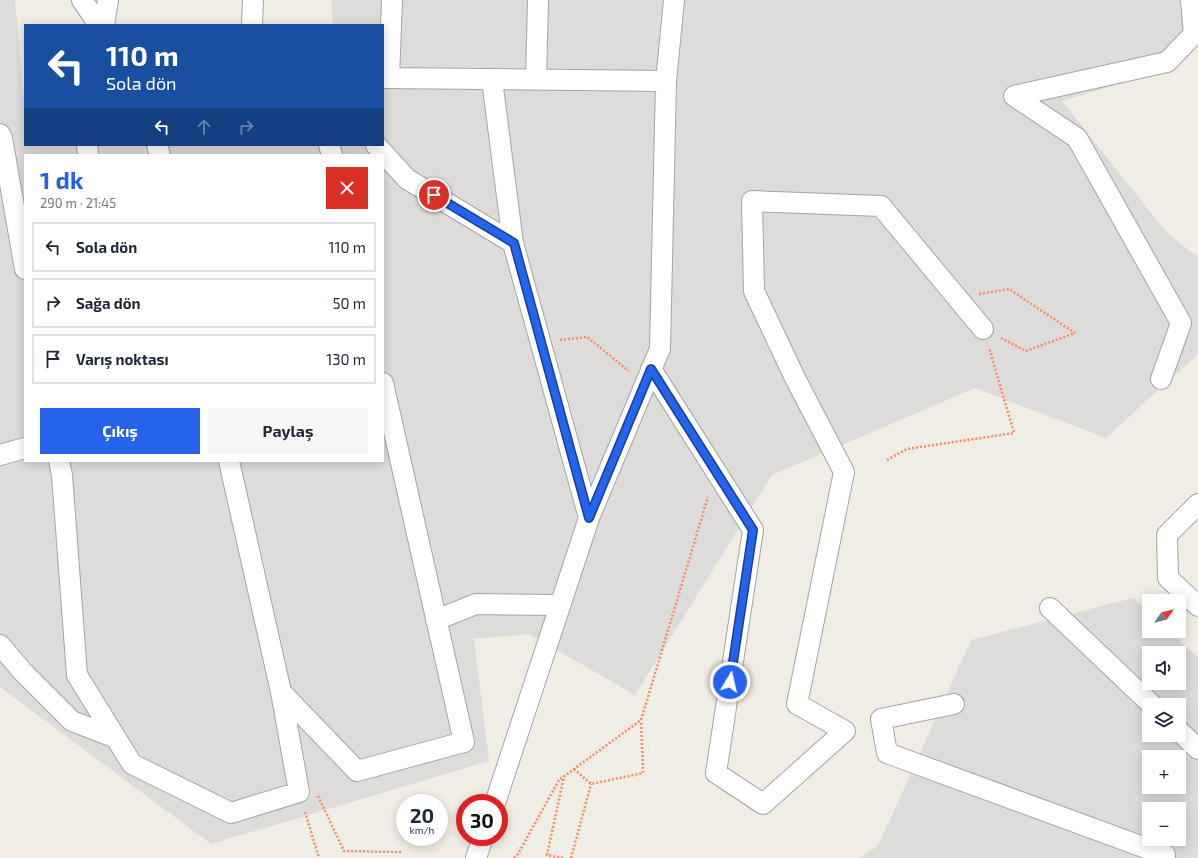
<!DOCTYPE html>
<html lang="tr">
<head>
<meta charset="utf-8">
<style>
  body { margin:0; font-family:"Exo 2",sans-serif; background:#f6f6f7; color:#1f2937; height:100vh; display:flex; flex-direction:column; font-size:15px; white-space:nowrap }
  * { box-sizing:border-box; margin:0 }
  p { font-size:13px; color:#747a83 }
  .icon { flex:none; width:22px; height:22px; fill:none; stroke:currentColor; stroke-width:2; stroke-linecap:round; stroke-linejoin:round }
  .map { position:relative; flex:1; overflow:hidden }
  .side { position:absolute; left:24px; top:154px; width:360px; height:308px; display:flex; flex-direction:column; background:#fff; border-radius:0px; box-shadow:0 2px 10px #0003 }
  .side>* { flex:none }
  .guide { position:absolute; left:24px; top:24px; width:360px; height:122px; border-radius:0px; box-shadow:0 2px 10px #0003; background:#1a4fa0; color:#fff; overflow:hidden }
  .needle { width:26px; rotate:56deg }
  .buttons { position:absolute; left:1142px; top:594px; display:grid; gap:8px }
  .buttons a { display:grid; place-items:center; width:44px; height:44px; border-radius:0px; background:#fff; box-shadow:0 2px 10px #0003; font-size:20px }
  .speed { position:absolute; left:396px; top:794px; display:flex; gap:8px; font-size:20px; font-weight:700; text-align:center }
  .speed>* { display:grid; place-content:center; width:52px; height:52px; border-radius:50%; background:#fff; box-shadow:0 2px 10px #0003; line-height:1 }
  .speed small { font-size:10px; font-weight:400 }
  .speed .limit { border:6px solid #d22; background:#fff; color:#111 }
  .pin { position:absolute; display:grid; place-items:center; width:34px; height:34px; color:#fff; margin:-17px; border:2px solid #fff; border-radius:50%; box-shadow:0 1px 4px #0007 }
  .me { position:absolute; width:44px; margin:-22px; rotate:9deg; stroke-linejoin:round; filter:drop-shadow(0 0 3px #0008) }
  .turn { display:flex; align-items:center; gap:14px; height:84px; padding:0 16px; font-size:18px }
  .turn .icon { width:52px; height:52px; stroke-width:2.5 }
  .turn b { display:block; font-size:28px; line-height:34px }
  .lanes { display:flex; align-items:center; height:38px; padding:0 16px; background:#0003; justify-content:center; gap:20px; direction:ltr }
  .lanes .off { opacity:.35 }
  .round { display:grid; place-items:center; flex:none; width:42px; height:42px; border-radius:0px; background:#f6f6f7 }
  .overview { display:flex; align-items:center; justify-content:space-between; height:68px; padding:0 16px }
  h1 { font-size:24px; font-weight:700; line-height:30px; color:#2563eb }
  .button { display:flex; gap:8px; margin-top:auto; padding:8px 16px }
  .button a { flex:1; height:46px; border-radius:0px; background:#2563eb; color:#fff; font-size:16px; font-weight:700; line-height:46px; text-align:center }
  .button a+a { background:#f6f6f7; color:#1f2937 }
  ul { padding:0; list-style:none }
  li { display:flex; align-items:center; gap:12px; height:50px; margin:0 8px 6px; padding:0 8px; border:2px solid #e0e1e3; border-radius:0px }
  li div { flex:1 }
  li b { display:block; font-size:15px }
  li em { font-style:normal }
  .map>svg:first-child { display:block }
  .residential { fill:#dddcdb; fill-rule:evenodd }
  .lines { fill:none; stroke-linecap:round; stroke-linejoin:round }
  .minor-casing { stroke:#a5a5a5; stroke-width:22 }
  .path { stroke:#f86; stroke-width:2.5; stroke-dasharray:2 2; stroke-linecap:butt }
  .minor { stroke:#fff; stroke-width:20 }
  .route-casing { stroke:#184099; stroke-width:10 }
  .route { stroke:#2563eb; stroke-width:7 }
</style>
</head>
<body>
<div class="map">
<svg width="1198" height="858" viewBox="0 0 1198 858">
  <rect width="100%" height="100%" fill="#f0ede4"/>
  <path class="residential" d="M0,0H15L25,110V145H383V25H333L331,0H1198V12L1146,76L1062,101L1167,233L1198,257V354L1106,438L975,388L772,475L635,695L529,634L474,639L489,761L211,844L0,687ZM25,155H383V461H25Z
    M1133,598L1149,613V631H1169L1198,657V858H859L878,846L971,640ZM1149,653H1179V683H1149ZM1149,705H1179V735H1149ZM1149,757H1179V787H1149ZM1149,809H1179V839H1149Z"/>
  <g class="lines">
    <defs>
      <path id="minor" d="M82,0L99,25
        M1191,0L1194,34L1198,33
        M104,25L108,0
        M252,25L253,0
        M383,78L666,81
        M389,78L392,0
        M492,80L513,243
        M536,80L538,0
        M0,134L2,138L25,269
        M87,145L88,154
        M157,145L160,155
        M329,145L332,155
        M376,145L407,179L513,243L589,518L660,349L666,81L674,0
        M651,369L753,530L716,773L763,804L845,731L797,704L844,472L795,378L754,291L752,201L881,206L983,329
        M1161,379L1181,323L1077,138L1014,96L1167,62L1194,34
        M0,455L25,448
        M59,461L62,475L77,675L132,764L231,813L299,792L281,692
        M229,461L281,692L357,771L464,742L383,383
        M1198,504L1167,535L1168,578L1198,606
        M1050,608L1152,705
        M436,620L476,604L560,605
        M0,645L22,671L72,721L116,738
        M954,704L881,719L887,753L1165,855
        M1179,731L1198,749
        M495,803L589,518
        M476,858L483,837"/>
    </defs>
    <use href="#minor" class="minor-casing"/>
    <path class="path" d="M979,294L1009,289L1075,333
      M1001,338L1026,351L1075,333
      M560,340L587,337L629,371
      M887,460L907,449L1014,433L989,348
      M574,769L591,784L643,773L641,721
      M318,796L344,851L401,852
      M305,812L319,858
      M514,858L518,854L559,780L641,720L708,497
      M563,858L547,855L564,776
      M571,858L591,784"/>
    <use href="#minor" class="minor"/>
  </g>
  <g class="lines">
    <defs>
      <path id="route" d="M434,195L514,243L589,518L651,369L753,530L730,682"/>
    </defs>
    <use href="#route" class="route-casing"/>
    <use href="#route" class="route"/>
  </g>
</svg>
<div class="buttons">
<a><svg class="needle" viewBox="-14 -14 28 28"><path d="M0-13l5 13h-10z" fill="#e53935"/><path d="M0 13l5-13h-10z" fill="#747a83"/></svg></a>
<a><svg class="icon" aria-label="sound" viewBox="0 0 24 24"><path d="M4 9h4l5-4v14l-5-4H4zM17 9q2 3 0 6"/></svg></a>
<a><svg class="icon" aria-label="layers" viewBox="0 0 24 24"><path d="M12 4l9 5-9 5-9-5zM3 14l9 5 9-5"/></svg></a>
<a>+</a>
<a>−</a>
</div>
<div class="speed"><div>20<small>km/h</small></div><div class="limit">30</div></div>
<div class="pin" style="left:434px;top:195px;background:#d93025"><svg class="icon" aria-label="arrive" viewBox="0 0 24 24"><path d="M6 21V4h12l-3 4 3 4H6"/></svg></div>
<svg class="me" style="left:730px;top:682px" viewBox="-20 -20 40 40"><circle r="17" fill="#2563eb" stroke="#fff" stroke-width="3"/><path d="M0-11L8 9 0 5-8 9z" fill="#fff"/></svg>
<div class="guide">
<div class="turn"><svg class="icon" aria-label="left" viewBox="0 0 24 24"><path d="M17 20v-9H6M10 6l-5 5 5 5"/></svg><div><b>110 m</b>Sola dön</div></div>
<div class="lanes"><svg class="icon" aria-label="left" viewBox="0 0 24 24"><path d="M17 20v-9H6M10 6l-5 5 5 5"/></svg><svg class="icon off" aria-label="ahead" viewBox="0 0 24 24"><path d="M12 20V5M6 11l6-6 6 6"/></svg><svg class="icon off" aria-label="right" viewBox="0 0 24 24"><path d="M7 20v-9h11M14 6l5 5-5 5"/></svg></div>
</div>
<section class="side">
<div class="overview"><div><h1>1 dk</h1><p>290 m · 21:45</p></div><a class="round" style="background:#d93025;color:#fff"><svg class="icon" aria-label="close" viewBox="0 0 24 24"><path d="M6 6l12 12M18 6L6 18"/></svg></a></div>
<ul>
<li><svg class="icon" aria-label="left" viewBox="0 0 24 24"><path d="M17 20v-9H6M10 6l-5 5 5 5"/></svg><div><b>Sola dön</b></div><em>110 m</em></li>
<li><svg class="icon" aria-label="right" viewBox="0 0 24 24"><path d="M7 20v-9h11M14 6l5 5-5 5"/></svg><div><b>Sağa dön</b></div><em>50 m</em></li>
<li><svg class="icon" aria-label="arrive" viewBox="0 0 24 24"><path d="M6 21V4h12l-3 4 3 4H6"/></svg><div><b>Varış noktası</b></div><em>130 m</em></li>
</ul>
<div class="button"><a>Çıkış</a><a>Paylaş</a></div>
</section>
</div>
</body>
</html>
